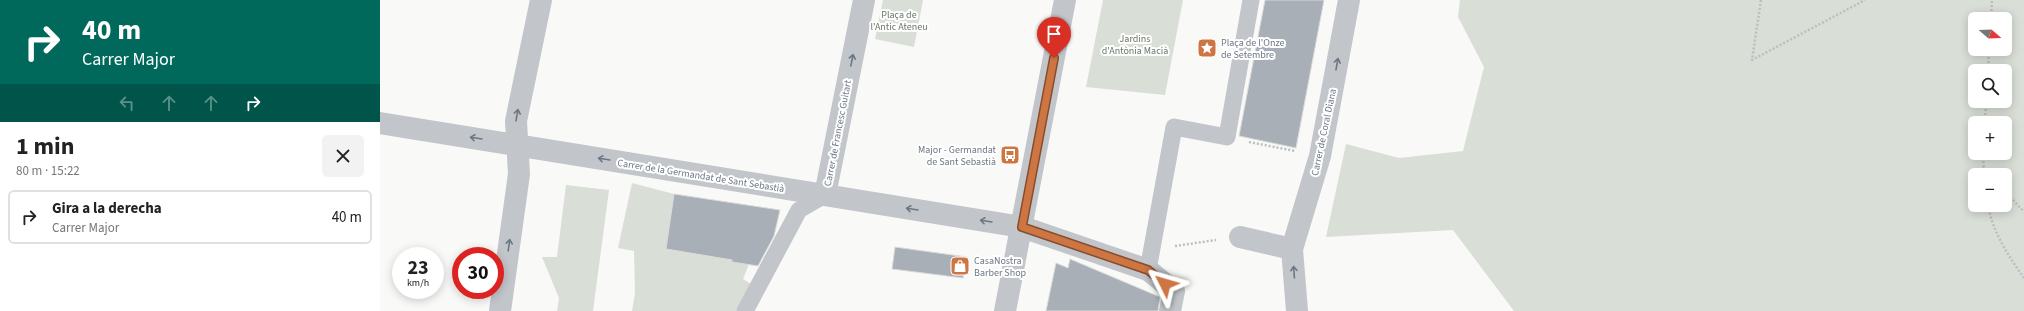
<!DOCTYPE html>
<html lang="es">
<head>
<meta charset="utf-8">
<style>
  body { margin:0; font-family:"Source Sans 3",sans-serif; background:#f2f2f2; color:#222; height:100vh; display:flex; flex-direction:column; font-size:15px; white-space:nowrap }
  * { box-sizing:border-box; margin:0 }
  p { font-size:13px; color:#767676 }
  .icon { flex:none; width:22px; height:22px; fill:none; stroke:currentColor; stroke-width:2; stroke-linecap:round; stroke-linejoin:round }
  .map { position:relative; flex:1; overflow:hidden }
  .side { display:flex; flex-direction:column; background:#fff; width:380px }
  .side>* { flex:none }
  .hud { background:#00695c; color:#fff; overflow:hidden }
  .needle { width:26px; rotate:109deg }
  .controls { position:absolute; left:1588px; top:12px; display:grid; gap:8px }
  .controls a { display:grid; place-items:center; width:44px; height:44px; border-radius:6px; background:#fff; box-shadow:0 2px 10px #0003; font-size:20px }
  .speed { position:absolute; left:12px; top:247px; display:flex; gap:8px; font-size:20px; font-weight:700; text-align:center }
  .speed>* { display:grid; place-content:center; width:52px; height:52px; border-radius:50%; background:#fff; box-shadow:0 2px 10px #0003; line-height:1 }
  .speed small { font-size:10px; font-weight:400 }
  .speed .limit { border:6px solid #d22; background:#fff; color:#111 }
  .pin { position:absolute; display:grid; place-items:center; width:34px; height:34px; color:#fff; margin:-41px -17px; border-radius:50% 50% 50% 0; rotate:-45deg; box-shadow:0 0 4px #0007 }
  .pin .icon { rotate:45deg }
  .me { position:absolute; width:44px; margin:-22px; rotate:310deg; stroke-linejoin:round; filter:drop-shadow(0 0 3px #0008) }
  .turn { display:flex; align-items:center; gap:14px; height:84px; padding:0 16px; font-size:18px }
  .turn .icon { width:52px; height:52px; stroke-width:2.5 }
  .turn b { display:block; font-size:28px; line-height:34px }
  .lanes { display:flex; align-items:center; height:38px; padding:0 16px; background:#0003; justify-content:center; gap:20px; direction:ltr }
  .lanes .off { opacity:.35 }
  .round { display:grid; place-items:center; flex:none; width:42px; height:42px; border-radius:6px; background:#f2f2f2 }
  .overview { display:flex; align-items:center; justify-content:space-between; height:68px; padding:0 16px }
  h1 { font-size:24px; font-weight:700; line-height:30px }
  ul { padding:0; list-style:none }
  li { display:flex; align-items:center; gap:12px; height:54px; margin:0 8px 6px; padding:0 8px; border:2px solid #e0e0e0; border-radius:6px }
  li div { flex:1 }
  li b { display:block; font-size:15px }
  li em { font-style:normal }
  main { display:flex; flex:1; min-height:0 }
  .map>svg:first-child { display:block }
  .green { fill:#d9ded7; fill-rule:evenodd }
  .building { fill:#a9afb6; stroke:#dbdbda }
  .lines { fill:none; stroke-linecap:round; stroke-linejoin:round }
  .path { stroke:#bcbec1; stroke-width:2.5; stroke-dasharray:2 2; stroke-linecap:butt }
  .pedestrian { stroke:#c2c5c9; stroke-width:17 }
  .minor { stroke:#c2c5c9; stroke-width:22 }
  .tertiary { stroke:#c2c5c9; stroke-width:22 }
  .oneway { stroke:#6c7785 }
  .route-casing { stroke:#864d2c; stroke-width:10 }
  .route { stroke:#ce7643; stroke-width:7 }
  .labels { text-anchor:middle; stroke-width:4; stroke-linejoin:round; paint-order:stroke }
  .park-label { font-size:10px; fill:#677866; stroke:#fff }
  .poi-label { font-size:10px; fill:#6c7785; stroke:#fff; text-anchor:start }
  .street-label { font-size:10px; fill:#6c7785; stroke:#fff }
</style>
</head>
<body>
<main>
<section class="side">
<div class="hud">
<div class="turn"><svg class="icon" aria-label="right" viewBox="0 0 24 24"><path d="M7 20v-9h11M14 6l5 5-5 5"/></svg><div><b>40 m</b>Carrer Major</div></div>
<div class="lanes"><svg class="icon off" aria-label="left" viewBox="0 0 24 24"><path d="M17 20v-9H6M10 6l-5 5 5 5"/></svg><svg class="icon off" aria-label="ahead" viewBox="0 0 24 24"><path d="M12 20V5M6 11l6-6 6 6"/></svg><svg class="icon off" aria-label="ahead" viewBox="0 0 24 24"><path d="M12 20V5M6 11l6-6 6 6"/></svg><svg class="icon" aria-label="right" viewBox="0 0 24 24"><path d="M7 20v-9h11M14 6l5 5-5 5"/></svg></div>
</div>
<div class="overview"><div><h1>1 min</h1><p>80 m · 15:22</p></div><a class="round"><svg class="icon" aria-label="close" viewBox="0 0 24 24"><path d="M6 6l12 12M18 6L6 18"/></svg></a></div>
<ul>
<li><svg class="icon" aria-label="right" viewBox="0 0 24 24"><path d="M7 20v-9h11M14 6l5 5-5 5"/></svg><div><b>Gira a la derecha</b><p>Carrer Major</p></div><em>40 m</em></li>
</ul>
</section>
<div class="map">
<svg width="1644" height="311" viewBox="0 0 1644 311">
  <rect width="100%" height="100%" fill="#f9f9f8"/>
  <path class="green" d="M503,0H543L534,47L495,39Z
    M723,0H803L785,95L706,87Z
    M1080,0H1644V311H1134L1073,230L946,237L966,144L1019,158L1083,151L1104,67L1078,17ZM1595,19H1625V49H1595ZM1595,71H1625V101H1595ZM1595,123H1625V153H1595ZM1595,175H1625V205H1595Z
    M252,183L294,194L287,249L352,260V262L369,264L363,279L374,286L357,311H252L255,293L254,251L238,248Z
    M186,185L229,190L213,311H177L179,298L162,257H177Z"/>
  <path class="building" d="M885,0H944L916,148L859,136Z
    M294,194L400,210L394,236L378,266L352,262V260L286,249Z
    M515,247L587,257L583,278L512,269Z
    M690,259L780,297L778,311H666L676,263L688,268Z"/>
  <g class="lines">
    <path class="path" d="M1381,0L1372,60L1485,0
      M1611,19L1612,0
      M1608,71L1609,49
      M1605,123L1606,101
      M869,142L915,151
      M1603,153L1604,175
      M1603,166L1611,175
      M1625,191L1644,212
      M1608,205C1612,231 1629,257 1644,278
      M795,246L836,240"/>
    <path class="pedestrian" d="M768,270L794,127L847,137L871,0
      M365,311L419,210L445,195"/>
    <path class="minor" d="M0,123L642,227L768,270L794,291L790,311
      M445,195L484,0
      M860,237L912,249
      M120,311L139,174L136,121L161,0
      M917,311L912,249L940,156L969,0"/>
    <path class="tertiary" d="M625,311L685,0"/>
  </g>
  <defs><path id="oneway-shaft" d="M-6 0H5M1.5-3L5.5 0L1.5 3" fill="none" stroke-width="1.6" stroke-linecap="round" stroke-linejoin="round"/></defs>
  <g class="oneway">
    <use href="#oneway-shaft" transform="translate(472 60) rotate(-79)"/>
    <use href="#oneway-shaft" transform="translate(957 64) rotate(-80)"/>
    <use href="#oneway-shaft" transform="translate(137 115) rotate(-80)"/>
    <use href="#oneway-shaft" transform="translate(96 138) rotate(-171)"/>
    <use href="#oneway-shaft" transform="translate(224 159) rotate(-171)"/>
    <use href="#oneway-shaft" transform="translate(532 209) rotate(-171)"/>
    <use href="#oneway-shaft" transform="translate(606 221) rotate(-171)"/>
    <use href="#oneway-shaft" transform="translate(129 245) rotate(-82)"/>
    <use href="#oneway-shaft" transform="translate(914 272) rotate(-94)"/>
  </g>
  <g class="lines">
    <defs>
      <path id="route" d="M674,58L642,227L768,270L785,284"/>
    </defs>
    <use href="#route" class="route-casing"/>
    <use href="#route" class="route"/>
  </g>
  <defs>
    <symbol id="sight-square" viewBox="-11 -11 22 22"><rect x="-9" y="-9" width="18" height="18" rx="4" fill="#ce7643" stroke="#fff"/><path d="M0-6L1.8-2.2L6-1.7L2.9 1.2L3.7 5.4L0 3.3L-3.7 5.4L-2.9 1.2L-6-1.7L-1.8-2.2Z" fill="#fff"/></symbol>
    <symbol id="bus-square" viewBox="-11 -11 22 22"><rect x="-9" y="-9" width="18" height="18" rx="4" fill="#ce7643" stroke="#fff"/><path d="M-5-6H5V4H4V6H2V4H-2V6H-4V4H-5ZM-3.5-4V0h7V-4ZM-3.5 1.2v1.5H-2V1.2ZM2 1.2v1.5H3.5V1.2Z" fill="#fff"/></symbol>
    <symbol id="shop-square" viewBox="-11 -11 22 22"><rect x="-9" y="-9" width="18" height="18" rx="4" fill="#ce7643" stroke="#fff"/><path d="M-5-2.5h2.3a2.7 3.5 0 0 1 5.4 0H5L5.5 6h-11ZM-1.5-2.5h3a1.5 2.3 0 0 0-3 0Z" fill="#fff"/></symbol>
  </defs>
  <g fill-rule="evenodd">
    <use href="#sight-square" x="816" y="37" width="22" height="22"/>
    <use href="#bus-square" x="619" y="144" width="22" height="22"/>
    <use href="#shop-square" x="569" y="255" width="22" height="22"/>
  </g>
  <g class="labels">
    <g class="park-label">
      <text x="519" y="18">Plaça de<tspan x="519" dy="12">l'Antic Ateneu</tspan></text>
      <text x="755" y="42">Jardins<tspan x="755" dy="12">d'Antònia Macià</tspan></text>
    </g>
    <g class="poi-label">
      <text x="841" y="46">Plaça de l'Onze<tspan x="841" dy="12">de Setembre</tspan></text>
      <text x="616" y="153" text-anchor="end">Major - Germandat<tspan x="616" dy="12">de Sant Sebastià</tspan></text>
      <text x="594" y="264">CasaNostra<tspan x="594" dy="12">Barber Shop</tspan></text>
    </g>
    <g class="street-label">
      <text transform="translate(943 132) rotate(-78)" y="4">Carrer de Coral Diana</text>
      <text transform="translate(457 133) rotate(-79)" y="4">Carrer de Francesc Guitart</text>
      <text transform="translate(321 175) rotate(9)" y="4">Carrer de la Germandat de Sant Sebastià</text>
    </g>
  </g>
</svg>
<div class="controls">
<a><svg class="needle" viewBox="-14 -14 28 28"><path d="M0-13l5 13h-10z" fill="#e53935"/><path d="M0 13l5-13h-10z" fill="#767676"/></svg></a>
<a><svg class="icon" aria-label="search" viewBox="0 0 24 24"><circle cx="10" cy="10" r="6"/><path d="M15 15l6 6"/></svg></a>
<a>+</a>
<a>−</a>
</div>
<div class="speed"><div>23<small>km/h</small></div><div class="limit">30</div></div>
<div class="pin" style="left:674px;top:58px;background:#d93025"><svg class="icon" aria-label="arrive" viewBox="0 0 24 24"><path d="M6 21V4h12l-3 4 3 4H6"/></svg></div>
<svg class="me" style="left:785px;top:284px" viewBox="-20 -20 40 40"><path d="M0-17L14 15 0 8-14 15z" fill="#ce7643" stroke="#fff" stroke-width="4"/></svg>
</div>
</main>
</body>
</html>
